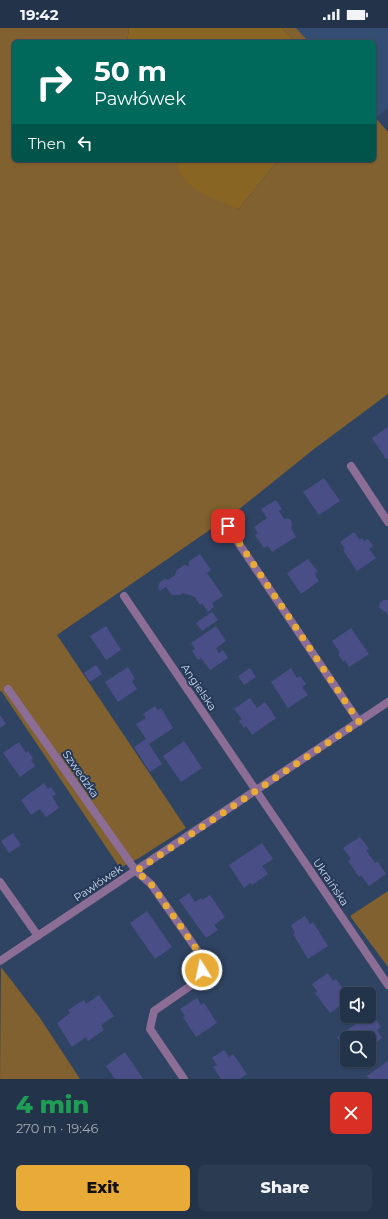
<!DOCTYPE html>
<html lang="en">
<head>
<meta charset="utf-8">
<style>
  body { margin:0; font-family:Montserrat,sans-serif; background:#2b3b51; color:#f1f3f6; height:100vh; display:flex; flex-direction:column; font-size:15px; white-space:nowrap }
  * { box-sizing:border-box; margin:0 }
  p { font-size:13px; color:#a3aab5 }
  .icon { flex:none; width:22px; height:22px; fill:none; stroke:currentColor; stroke-width:2; stroke-linecap:round; stroke-linejoin:round }
  .map { position:relative; height:1051px; overflow:hidden }
  .details { display:flex; flex-direction:column; background:#23334a; flex:1 }
  .details>* { flex:none }
  .guide { position:absolute; left:12px; top:12px; width:364px; height:122px; border-radius:6px; box-shadow:0 1px 3px #0004,0 0 0 1px #404e62; background:#00695c; color:#fff; overflow:hidden }
  .fabs { position:absolute; left:340px; top:959px; display:grid; gap:8px }
  .fabs a { display:grid; place-items:center; width:36px; height:36px; border-radius:6px; background:#23334a; box-shadow:0 1px 3px #0004,0 0 0 1px #404e62; font-size:20px }
  .pin { position:absolute; display:grid; place-items:center; width:34px; height:34px; color:#fff; margin:-17px; border-radius:8px; box-shadow:0 2px 6px #0006 }
  .me { position:absolute; width:44px; margin:-22px; rotate:350deg; stroke-linejoin:round; filter:drop-shadow(0 0 3px #0008) }
  .turn { display:flex; align-items:center; gap:14px; height:84px; padding:0 16px; font-size:18px }
  .turn .icon { width:52px; height:52px; stroke-width:2.5 }
  .turn b { display:block; font-size:28px; line-height:34px }
  .then { display:flex; align-items:center; height:38px; padding:0 16px; background:#0003; gap:8px; font-size:15px }
  .round { display:grid; place-items:center; flex:none; width:42px; height:42px; border-radius:6px; background:#2b3b51 }
  .head { display:flex; align-items:center; justify-content:space-between; height:68px; padding:0 16px }
  h1 { font-size:24px; font-weight:800; line-height:30px; color:#1e9e55 }
  .primary-button { display:flex; gap:8px; margin-top:auto; padding:8px 16px }
  .primary-button a { flex:1; height:46px; border-radius:6px; background:#e9ab38; color:#111; font-size:16px; font-weight:800; line-height:46px; text-align:center }
  .primary-button a+a { background:#2b3b51; color:#f1f3f6 }
  .status { display:flex; justify-content:space-between; align-items:center; height:28px; padding:0 20px; background:#23334a; direction:ltr }
  .status svg { height:11px; fill:currentColor }
  .map>svg:first-child { display:block }
  .built { fill:#344d72 }
  .green { fill:#80612f }
  .forest { fill:#896524 }
  .building { fill:#4a4e87 }
  .lines { fill:none; stroke-linecap:round; stroke-linejoin:round }
  .minor { stroke:#8c6d95; stroke-width:8 }
  .route { stroke:#e9ab38; stroke-width:7; stroke-dasharray:0 12.6 }
  .labels { text-anchor:middle; stroke-width:4; stroke-linejoin:round; paint-order:stroke }
  .street-label { font-size:11px; fill:#cddaee; stroke:#253958 }
</style>
</head>
<body>
<div class="status"><b>19:42</b><svg viewBox="0 0 49 12"><path d="M0 12V9h3v3zM5 12V6h3v6zM10 12V3h3v9zM15 12V0h3v12zM26 1h20v11H26zM47 4h2v5h-2z"/></svg></div>
<div class="map">
<svg width="388" height="1051" viewBox="0 0 388 1051">
  <rect width="100%" height="100%" fill="#2f4463"/>
  <path class="built" d="M296,0H388V79L376,90L374,88V14H309Z"/>
  <path class="green" d="M0,0H129L127,14H14V132H177L182,149L239,181L278,132H374V88L388,104V366L314,421L233,486L57,607L186,800L139,830L120,840L2,664L0,663Z
    M282,0H296L309,14H295Z
    M388,863V939L350,888Z
    M1,939L40,990L80,1051H0Z"/>
  <path class="forest" d="M129,0H282L295,14H127Z
    M177,132H278L239,181C220,173 196,166 183,150C179,146 178,138 177,132Z"/>
  <path class="building" d="M388,399V430L386,431L372,410Z
    M324,450L340,473L319,487L303,464Z
    M276,472L282,481L279,483L284,491L288,490L291,492L292,497L291,500L296,509L272,524L268,518L264,520L255,507L258,505L254,499L267,490L261,481Z
    M354,504L360,512L362,510L364,513L368,511L373,518L369,521L376,530L357,543L343,522L345,521L340,514Z
    M200,526L211,542L207,545L223,568L212,575L214,579L208,584L202,575L200,577L195,569L183,565L180,567H172L166,559L160,563L158,559L160,554L165,551L168,552L175,547L176,543L184,537L189,538V533Z
    M308,531L318,544L315,545L316,547H315L319,553L301,566L287,545Z
    M384,572H388V587L386,584L382,582L379,579L380,575Z
    M212,584L218,592L202,603L196,595Z
    M106,598L121,622L106,632L90,608Z
    M216,598L226,613L216,620L219,625L223,622L228,630L210,642L201,630L198,632L192,623L195,621L191,615Z
    M351,600L369,626L349,639L345,632L343,634L338,626L340,625L332,613Z
    M96,637L102,646L90,654L84,645Z
    M128,639L135,651L132,653L137,661L118,674L105,654Z
    M250,640L256,649L244,657L238,648Z
    M291,640L297,650L300,648L306,656L302,659L308,667L288,680L271,654Z
    M250,670L257,680L265,674L276,690L252,707L246,698L244,700L239,693L242,691L234,681Z
    M155,678L158,682L161,680L173,700L149,716L162,736L150,744L134,719L146,711L136,696L146,690L143,686Z
    M0,687L6,696L0,700Z
    M184,713L202,740L181,754L163,728Z
    M19,714L26,725L28,723L33,730L31,732L35,738L20,749L3,725Z
    M44,755L48,761L51,759L56,766L52,768L59,780L46,789L40,781L31,787L21,772Z
    M13,805L21,817L9,825L1,813Z
    M360,809L369,821L366,822L375,835L378,834L386,846L369,858L361,847L359,849L348,833L351,831L343,820Z
    M262,815L273,831L262,838L268,846L252,857L250,855L244,860L229,837Z
    M189,865L195,874L201,870L202,872L210,867L225,889L214,897L218,902L206,910L179,872Z
    M147,883L172,919L155,931L130,895Z
    M305,888L310,896L313,894L328,918L308,931L293,906L295,905L291,897Z
    M328,945L333,953L336,951L347,967V973L330,985L315,965L317,963L312,956Z
    M99,967L114,988L101,997L104,1002L88,1013L86,1009L72,1019L57,995L70,985L68,982L84,972L86,976Z
    M197,970L201,977L204,975L217,995L196,1009L183,989L185,988L180,981Z
    M372,985L381,999L377,1002L382,1010L369,1019V1010H347V1024L337,1009Z
    M224,1022L229,1029L233,1026L247,1046L240,1051H221L213,1039L217,1037L212,1030Z
    M125,1024L143,1051H115L106,1038Z
    M388,1033V1051H369L367,1048Z"/>
  <g class="lines">
    <path class="minor" d="M351,438L388,494
      M227,498L359,694
      M124,568L388,957
      M8,661L136,843L151,856L202,929V942L196,954L154,983L150,1001L184,1051
      M0,854L38,908
      M0,933L388,674"/>
  </g>
  <g class="lines">
    <path class="route" d="M202,942V929L151,856L136,843L359,694L228,498"/>
  </g>
  <g class="labels">
    <g class="street-label">
      <text transform="translate(199 659) rotate(56)" y="4">Angielska</text>
      <text transform="translate(81 746) rotate(55)" y="4">Szwedzka</text>
      <text transform="translate(331 854) rotate(56)" y="4">Ukraińska</text>
      <text transform="translate(98 855) rotate(-34)" y="4">Pawłówek</text>
    </g>
  </g>
</svg>
<div class="fabs">
<a><svg class="icon" aria-label="sound" viewBox="0 0 24 24"><path d="M4 9h4l5-4v14l-5-4H4zM17 9q2 3 0 6"/></svg></a>
<a><svg class="icon" aria-label="search" viewBox="0 0 24 24"><circle cx="10" cy="10" r="6"/><path d="M15 15l6 6"/></svg></a>
</div>
<div class="pin" style="left:228px;top:498px;background:#d93025"><svg class="icon" aria-label="arrive" viewBox="0 0 24 24"><path d="M6 21V4h12l-3 4 3 4H6"/></svg></div>
<svg class="me" style="left:202px;top:942px" viewBox="-20 -20 40 40"><circle r="17" fill="#e9ab38" stroke="#fff" stroke-width="3"/><path d="M0-11L8 9 0 5-8 9z" fill="#fff"/></svg>
<div class="guide">
<div class="turn"><svg class="icon" aria-label="right" viewBox="0 0 24 24"><path d="M7 20v-9h11M14 6l5 5-5 5"/></svg><div><b>50 m</b>Pawłówek</div></div>
<div class="then">Then<svg class="icon" aria-label="left" viewBox="0 0 24 24"><path d="M17 20v-9H6M10 6l-5 5 5 5"/></svg></div>
</div>
</div>
<section class="details">
<div class="head"><div><h1>4 min</h1><p>270 m · 19:46</p></div><a class="round" style="background:#d93025;color:#fff"><svg class="icon" aria-label="close" viewBox="0 0 24 24"><path d="M6 6l12 12M18 6L6 18"/></svg></a></div>
<div class="primary-button"><a>Exit</a><a>Share</a></div>
</section>
</body>
</html>
